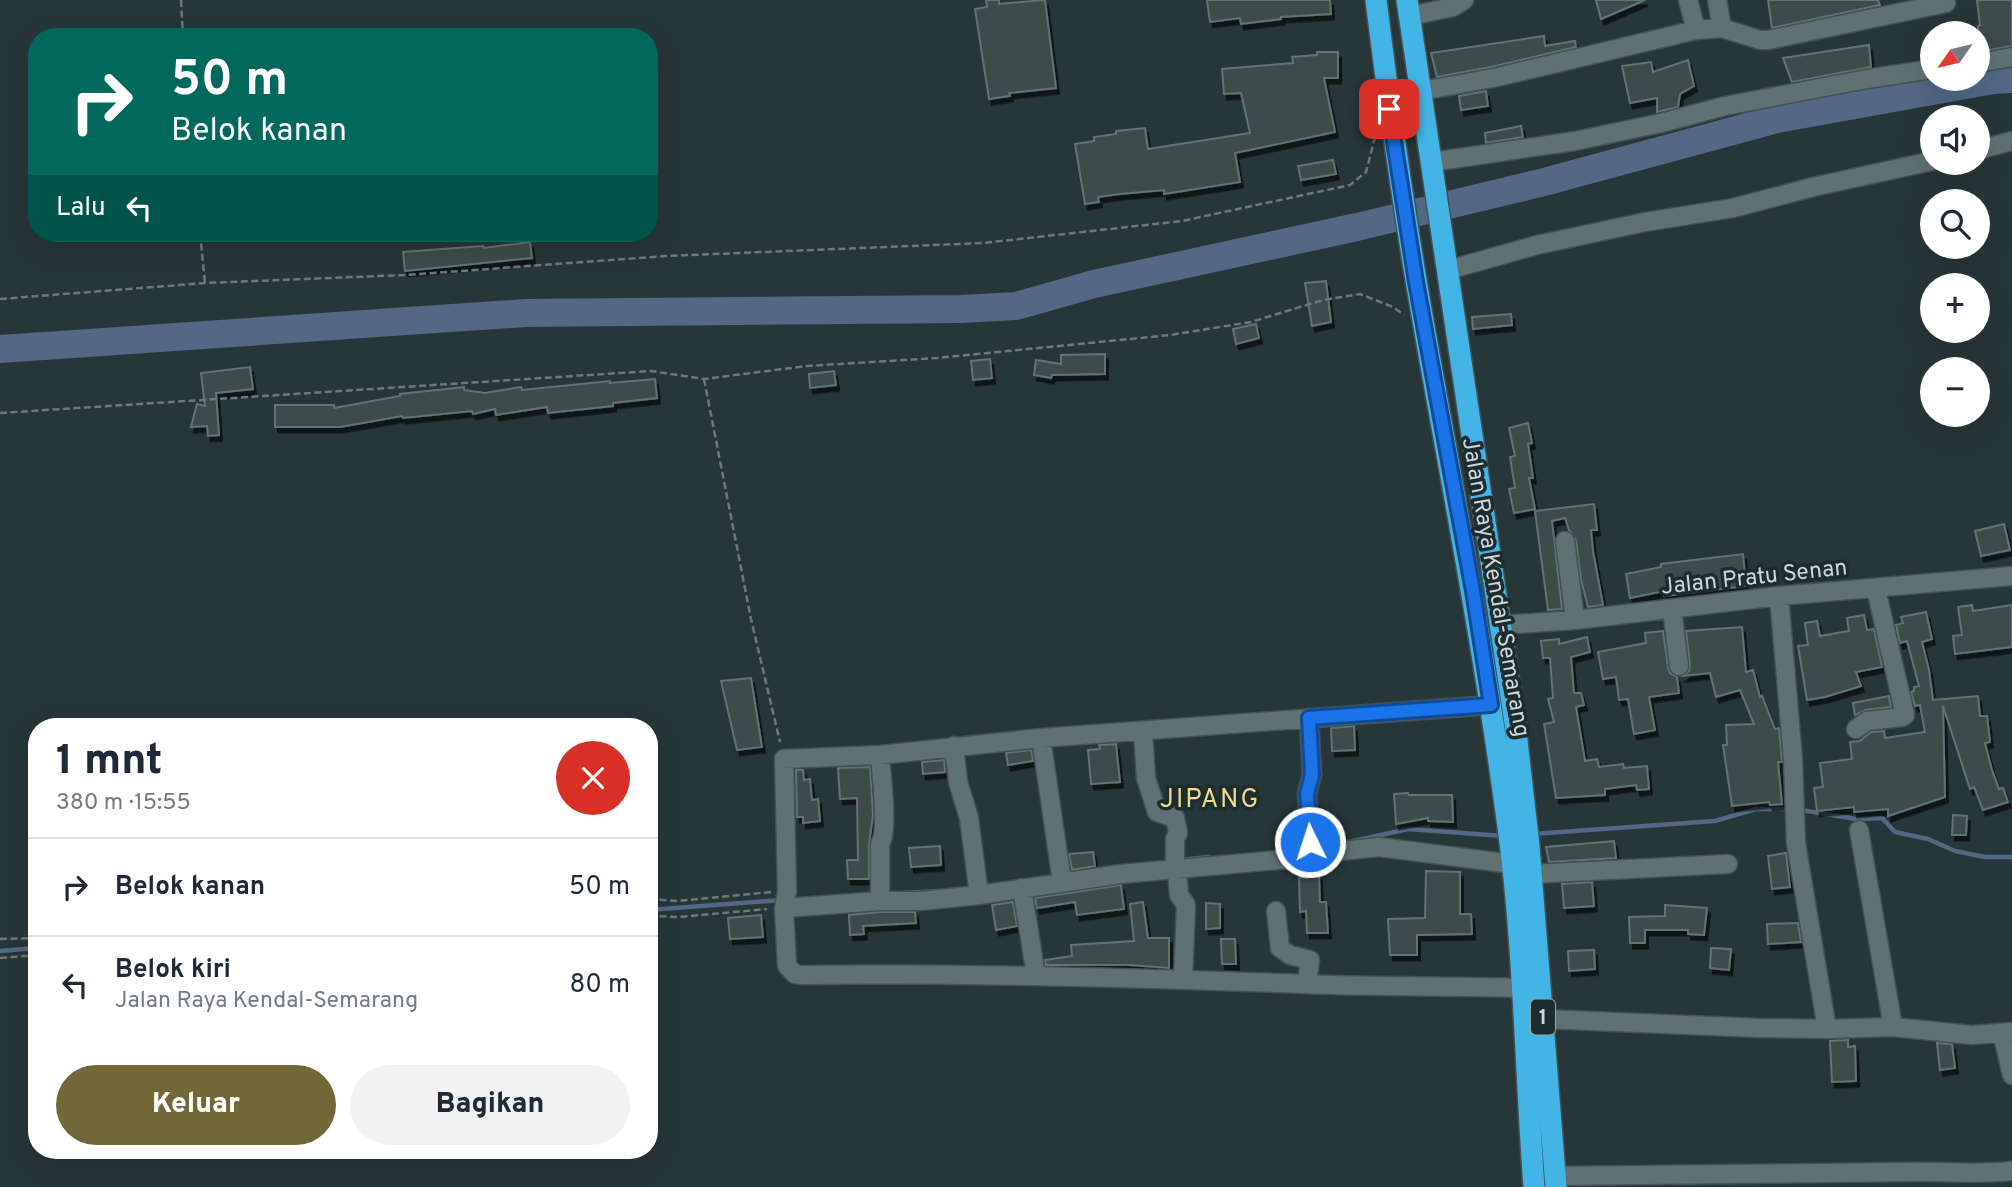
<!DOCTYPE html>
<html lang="id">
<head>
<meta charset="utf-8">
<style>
  body { margin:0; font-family:Overpass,sans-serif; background:#f2f2f3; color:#1f2937; height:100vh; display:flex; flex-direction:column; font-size:26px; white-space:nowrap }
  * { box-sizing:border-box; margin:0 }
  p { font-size:23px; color:#747a83 }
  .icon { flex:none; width:38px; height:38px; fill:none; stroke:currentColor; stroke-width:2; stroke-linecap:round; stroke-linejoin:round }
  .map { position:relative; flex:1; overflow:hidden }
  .panel { position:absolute; left:28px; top:718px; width:630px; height:441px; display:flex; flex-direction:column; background:#fff; border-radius:28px; box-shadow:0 7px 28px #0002 }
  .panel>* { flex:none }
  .banner { position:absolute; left:28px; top:28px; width:630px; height:214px; border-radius:28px; box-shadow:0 7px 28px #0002; background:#00695c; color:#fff; overflow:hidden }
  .needle { width:46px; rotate:236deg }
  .fabs { position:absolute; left:1920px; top:21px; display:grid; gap:14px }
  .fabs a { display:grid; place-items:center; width:70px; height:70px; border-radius:50%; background:#fff; box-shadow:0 7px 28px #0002; font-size:35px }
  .pin { position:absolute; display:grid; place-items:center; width:60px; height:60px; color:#fff; margin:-30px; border-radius:14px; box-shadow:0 4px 10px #0006 }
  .me { position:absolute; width:77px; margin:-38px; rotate:356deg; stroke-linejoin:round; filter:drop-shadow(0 0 5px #0008) }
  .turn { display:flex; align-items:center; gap:24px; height:147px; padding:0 28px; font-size:32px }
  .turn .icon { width:91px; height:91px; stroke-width:2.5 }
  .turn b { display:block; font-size:49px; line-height:60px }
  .then { display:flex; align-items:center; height:66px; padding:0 28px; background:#0003; gap:14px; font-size:26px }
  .round { display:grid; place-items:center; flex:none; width:74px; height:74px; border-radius:37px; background:#f2f2f3 }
  .headline { display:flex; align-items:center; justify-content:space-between; height:119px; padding:0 28px }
  h1 { font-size:42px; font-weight:800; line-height:52px }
  .action { display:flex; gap:14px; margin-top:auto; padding:14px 28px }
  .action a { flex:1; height:80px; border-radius:42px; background:#716836; color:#fff; font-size:28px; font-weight:800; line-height:80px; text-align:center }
  .action a+a { background:#f2f2f3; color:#1f2937 }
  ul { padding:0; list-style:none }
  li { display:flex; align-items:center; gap:21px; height:98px; padding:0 28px; border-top:2px solid #e0e1e3 }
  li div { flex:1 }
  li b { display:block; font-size:26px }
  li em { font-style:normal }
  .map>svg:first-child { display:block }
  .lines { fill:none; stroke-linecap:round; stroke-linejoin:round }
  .stream { stroke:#526884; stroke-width:4.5 }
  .river { stroke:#526884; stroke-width:28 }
  .building { fill:#3c4c4a; stroke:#637371; stroke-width:2; filter:url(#shadow) }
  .minor-casing { stroke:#445153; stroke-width:21 }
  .highway-casing { stroke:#445153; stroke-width:24 }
  .path { stroke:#6c787a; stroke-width:2.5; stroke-dasharray:7 3.5; stroke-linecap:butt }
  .minor { stroke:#607174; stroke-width:18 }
  .highway { stroke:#42b4e6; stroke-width:21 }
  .route-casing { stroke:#114b97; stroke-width:18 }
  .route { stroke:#1a73e8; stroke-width:12 }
  .labels { text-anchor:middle; stroke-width:7; stroke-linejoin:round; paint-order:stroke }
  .shield { fill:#1d2c2e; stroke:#99a4a6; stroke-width:2 }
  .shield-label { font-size:21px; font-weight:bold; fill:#ced7d9 }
  .street-label { font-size:23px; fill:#ced7d9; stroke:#1d2c2e }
  .quarter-label { font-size:26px; letter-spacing:2px; fill:#f1db8e; stroke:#1d2c2e }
</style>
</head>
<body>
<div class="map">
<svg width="2012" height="1187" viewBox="0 0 2012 1187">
  <defs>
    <filter id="shadow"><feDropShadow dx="3" dy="5.5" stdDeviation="0" flood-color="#0009"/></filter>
  </defs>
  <rect width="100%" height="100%" fill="#273638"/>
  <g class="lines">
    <path class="stream" d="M1801,810L1856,819L1882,818L1895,832L1928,839L1955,851L1985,857H2012
      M1533,834L1715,821L1756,809H1792
      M1349,842L1408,829L1504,836
      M1179,860L1209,857
      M905,893L938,891
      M649,910L781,900
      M0,951L37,948"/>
    <path class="river" d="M0,349L525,313L961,309L1016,306L1094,284L1357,227L1544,182L1777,119L1993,80L2012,79"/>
  </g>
  <path class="building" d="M986,0H999V4L1045,0L1056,88L1009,93L1010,96L989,99L975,9L987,7Z
    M1207,0H1330L1331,14L1281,17V19L1241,24L1240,18L1210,22Z
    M1596,0H1645L1601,19Z
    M1768,0H1878L1880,5L1772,28Z
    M1977,0H2012V46L1978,52V26L1980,25Z
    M1544,36L1545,46L1575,41L1576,47L1491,67L1437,77L1431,53Z
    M1869,45L1871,67L1792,82L1783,58Z
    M1317,52H1338V78H1324L1335,132L1235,153L1240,182L1164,194V190L1120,194L1098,197L1099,202L1085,204L1075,144L1094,141V137L1116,134V131L1145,128L1148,149L1250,133L1241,93L1224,94L1222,69L1293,63L1292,57L1317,55Z
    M1688,60L1694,86L1680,94L1678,107L1657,112V98L1630,103L1622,66L1651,62L1653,72Z
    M1486,91L1488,106L1461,110L1459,96Z
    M1521,126L1523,137L1486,143L1485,133Z
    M1333,160L1336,174L1301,180L1298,166Z
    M530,242L532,258L405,271L403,252L483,246L484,248Z
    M1326,281L1331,322L1312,326L1305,283Z
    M1511,314L1512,325L1473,329L1472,317Z
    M1256,324L1259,338L1236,344L1233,329Z
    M1105,354V374L1052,375L1051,378L1034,375L1036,360L1061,364V355Z
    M990,359L992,378L973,380L971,361Z
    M250,367L253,389L216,393L219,435L208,436L207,426L191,427L197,404L205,406L201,373Z
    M834,371L836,385L810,388L809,374Z
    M655,379L657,398L613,403V406L548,413L547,407L496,415L495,409L473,414L472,411L403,418L402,416L340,427H275V405H334V408L400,396V394L464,387V390L485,393L521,387L522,390L610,381V383Z
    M1528,423L1532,443L1528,444L1533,478H1529L1535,509L1514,513L1509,489L1515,488L1510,457L1515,456L1509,428Z
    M1594,504L1597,530H1591L1593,551L1603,605L1588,607L1581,580L1576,540L1569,530L1565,518L1552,521L1562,609L1548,610L1535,511Z
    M2004,524L2010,550L1981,556L1975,531Z
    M1743,554L1746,586L1664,596V591L1630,598L1626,574L1661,567V564Z
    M1972,605L1973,611L2012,605V647L1955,654L1953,636L1962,635L1958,607Z
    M1926,612L1932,639L1922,642L1929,670L1933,700L1978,696L1980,716H1987L1990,742L1985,743L1992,770L1999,789L2003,788L2008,802L1983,810L1974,787L1970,789L1943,706L1945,797L1888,816V809L1854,812V807L1817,811L1814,788L1823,787L1820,763L1852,759L1850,742L1860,741L1871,732L1884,731L1885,738L1925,732L1920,705L1915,706L1911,692L1914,691V687L1919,686L1907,641L1900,643L1896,625L1903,623L1901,617Z
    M1864,615L1867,630L1874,629L1882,667L1856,672L1861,686L1825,697L1807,700L1798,646L1808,645L1805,623L1817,621L1820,636L1849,631L1847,618Z
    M1742,627L1746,672L1753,670L1760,697L1762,696L1775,729L1779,728L1782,762H1778L1782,804L1770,805L1769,802L1732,806L1723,745H1727L1726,725L1754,724L1740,690L1716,697L1710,673L1683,676L1689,671L1690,665L1686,631Z
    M1663,631L1668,667L1670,673L1677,677L1679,693L1649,697L1655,730L1634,734L1628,699L1619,700L1616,677L1603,679L1598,652L1646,643L1645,633Z
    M1587,637L1590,652L1571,657L1574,693H1581L1584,705L1576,707L1585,761L1597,759L1599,767L1623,764L1624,768L1647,766L1649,789L1637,790L1636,785L1605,789V795L1556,798L1544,724L1554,722L1548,699L1553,698L1550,658H1543L1541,641L1559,639V644Z
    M751,678L762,747L737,750L721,681Z
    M1889,696L1891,707L1866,710L1855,715L1853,703Z
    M1354,726L1355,750L1332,751L1331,728Z
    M1116,744L1120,782L1091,784L1088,750L1100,749L1099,745Z
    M1031,750L1033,761L1008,765L1006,753Z
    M944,760L945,772L923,774L922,762Z
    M870,767L873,815L869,844V879H848L847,860H858L857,798L840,799L838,768Z
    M796,770H803L804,780L810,779L812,800L818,799L820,821L803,823V817H797Z
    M1408,793L1409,795H1452L1453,822L1428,821V818L1396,824L1394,794Z
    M1953,815L1967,816L1966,835H1952Z
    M1614,841L1616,858L1549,862L1546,847Z
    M940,846L941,865L911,867L909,848Z
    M1093,852L1095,866L1072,870L1069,854Z
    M1786,853L1790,887L1772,889L1768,856Z
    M1426,871L1460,872V914H1471L1472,934L1417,935V955H1390L1388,919L1425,918Z
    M1319,875L1320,902H1326L1328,933H1307L1306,911L1300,912L1299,878Z
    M1592,882L1594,906L1564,908L1562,884Z
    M1121,885L1124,909L1077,915L1075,902L1037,908L1035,898Z
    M1013,902L1017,926L996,930L992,905Z
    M1143,902L1148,938H1169V968L1129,965H1046L1045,960L1072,956L1071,945L1134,941L1130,904Z
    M1206,903L1220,904V928L1206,929Z
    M1665,905L1707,908L1704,935L1688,934V930H1645V943H1630L1629,917L1665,916Z
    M880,912H915L916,923L863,926L864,934L850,935L849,915Z
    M761,915L763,937L730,939L728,918Z
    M1798,923L1801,942L1768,944L1767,924Z
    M1221,939H1235L1236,964H1222Z
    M1711,948L1731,949L1729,970L1710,968Z
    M1594,950L1595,969L1569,971L1568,951Z
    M1848,1040V1047L1855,1046L1856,1081L1832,1082L1830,1041Z
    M1937,1043L1952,1044L1955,1068L1940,1070Z"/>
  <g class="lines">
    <defs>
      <path id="minor" d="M1717,0L1722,28
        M1410,16L1453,7L1464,0
        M1696,30L1722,28L1760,40H1768L1946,3
        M1978,63L2012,57
        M1421,91L1493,78L1696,30L1688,0
        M1978,150L2012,141
        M1432,162L1575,141L1661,123L1725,106L1867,79L1932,69
        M1448,270L1537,245L1645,222L1733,208L1813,187L1932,161
        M1565,541L1575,620
        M1779,596L1793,760L1796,843L1827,1029
        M1672,609L1679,666
        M1501,625L1575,620L1779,596L2012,576
        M1491,705L1041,738L880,755L784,759L787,891L784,908L787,966L795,974L801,975C969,973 1137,978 1304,984C1377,987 1449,986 1522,988
        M1309,718L1312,775L1307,794L1311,857
        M1856,729L1867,721L1902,717L1905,715L1876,589
        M1143,732L1146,778L1157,812L1175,818L1178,833L1175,839V868
        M1041,738L1062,882
        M954,746L958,782L969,818L979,895
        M1859,830L1893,1027
        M1177,868L1179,895L1186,905L1183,979
        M1531,874L1728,864
        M1022,888L1036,976
        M880,901V844C889,830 881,774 880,755
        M784,908L880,901H920L979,895L1121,874L1311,857L1340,851L1379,847L1512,864
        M1276,911L1280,948L1290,955L1310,960L1307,984
        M1544,1019L1759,1028L1827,1029L1893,1027L1972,1035L2012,1032
        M2002,1033L2012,1075
        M1555,1176C1672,1174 1789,1174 1906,1172C1942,1171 1976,1175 2012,1171"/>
      <path id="highway" d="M1376,0C1388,96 1401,191 1417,286C1448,466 1484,645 1508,827C1524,946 1525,1067 1534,1187
        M1407,0L1515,723L1529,846L1556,1187"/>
    </defs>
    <use href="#minor" class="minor-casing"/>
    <use href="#highway" class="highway-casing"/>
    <path class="path" d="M181,0L183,37
      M200,233L205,283
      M0,299L205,283L405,275L666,256L983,243L1182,221L1350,185L1366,172L1375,137
      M704,379L751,619L780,742
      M0,413L651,371L704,379L807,366L937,358L1170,335L1251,322L1323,300L1360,294L1393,307L1404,315
      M649,899L678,901L772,892
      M649,916L679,917L767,909
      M0,939L37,938
      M0,958L37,955"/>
    <use href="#minor" class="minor"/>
    <use href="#highway" class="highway"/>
  </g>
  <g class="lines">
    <defs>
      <path id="route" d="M1310,842L1307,794L1312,775L1309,718L1491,705L1473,591L1416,282L1389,109"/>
    </defs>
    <use href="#route" class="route-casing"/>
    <use href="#route" class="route"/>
  </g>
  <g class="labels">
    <rect class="shield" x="1531" y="999.5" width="24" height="35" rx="5"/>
    <g class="shield-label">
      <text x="1543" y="1024">1</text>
    </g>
    <g class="street-label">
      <text transform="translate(1754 576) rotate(-6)" y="8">Jalan Pratu Senan</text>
      <text transform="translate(1497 587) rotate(80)" y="8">Jalan Raya Kendal-Semarang</text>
    </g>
    <g class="quarter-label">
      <text x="1210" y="807">JIPANG</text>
    </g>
  </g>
</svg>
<div class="fabs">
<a><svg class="needle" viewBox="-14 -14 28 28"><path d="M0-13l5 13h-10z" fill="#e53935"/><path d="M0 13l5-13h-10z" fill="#747a83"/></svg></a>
<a><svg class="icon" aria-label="sound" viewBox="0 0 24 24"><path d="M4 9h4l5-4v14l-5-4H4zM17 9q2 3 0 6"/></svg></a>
<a><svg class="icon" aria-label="search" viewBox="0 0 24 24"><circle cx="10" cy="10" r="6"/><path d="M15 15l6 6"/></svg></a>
<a>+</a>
<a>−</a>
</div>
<div class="pin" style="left:1389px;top:109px;background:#d93025"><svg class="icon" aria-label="arrive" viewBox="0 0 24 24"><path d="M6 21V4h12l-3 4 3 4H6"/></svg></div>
<svg class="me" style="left:1310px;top:842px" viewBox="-20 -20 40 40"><circle r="17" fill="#1a73e8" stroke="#fff" stroke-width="3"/><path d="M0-11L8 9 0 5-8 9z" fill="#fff"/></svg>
<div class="banner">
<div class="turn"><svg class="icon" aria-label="right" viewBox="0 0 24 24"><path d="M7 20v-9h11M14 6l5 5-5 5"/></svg><div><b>50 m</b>Belok kanan</div></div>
<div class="then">Lalu<svg class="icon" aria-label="left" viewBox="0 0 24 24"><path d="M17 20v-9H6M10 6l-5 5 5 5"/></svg></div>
</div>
<section class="panel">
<div class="headline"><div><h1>1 mnt</h1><p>380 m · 15:55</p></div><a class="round" style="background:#d93025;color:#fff"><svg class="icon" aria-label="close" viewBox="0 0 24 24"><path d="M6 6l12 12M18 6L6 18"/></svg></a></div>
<ul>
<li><svg class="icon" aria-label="right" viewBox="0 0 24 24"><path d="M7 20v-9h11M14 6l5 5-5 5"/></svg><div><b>Belok kanan</b></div><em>50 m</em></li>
<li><svg class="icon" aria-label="left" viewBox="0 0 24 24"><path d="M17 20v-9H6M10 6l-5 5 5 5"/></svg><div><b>Belok kiri</b><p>Jalan Raya Kendal-Semarang</p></div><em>80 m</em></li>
</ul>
<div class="action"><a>Keluar</a><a>Bagikan</a></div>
</section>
</div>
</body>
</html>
